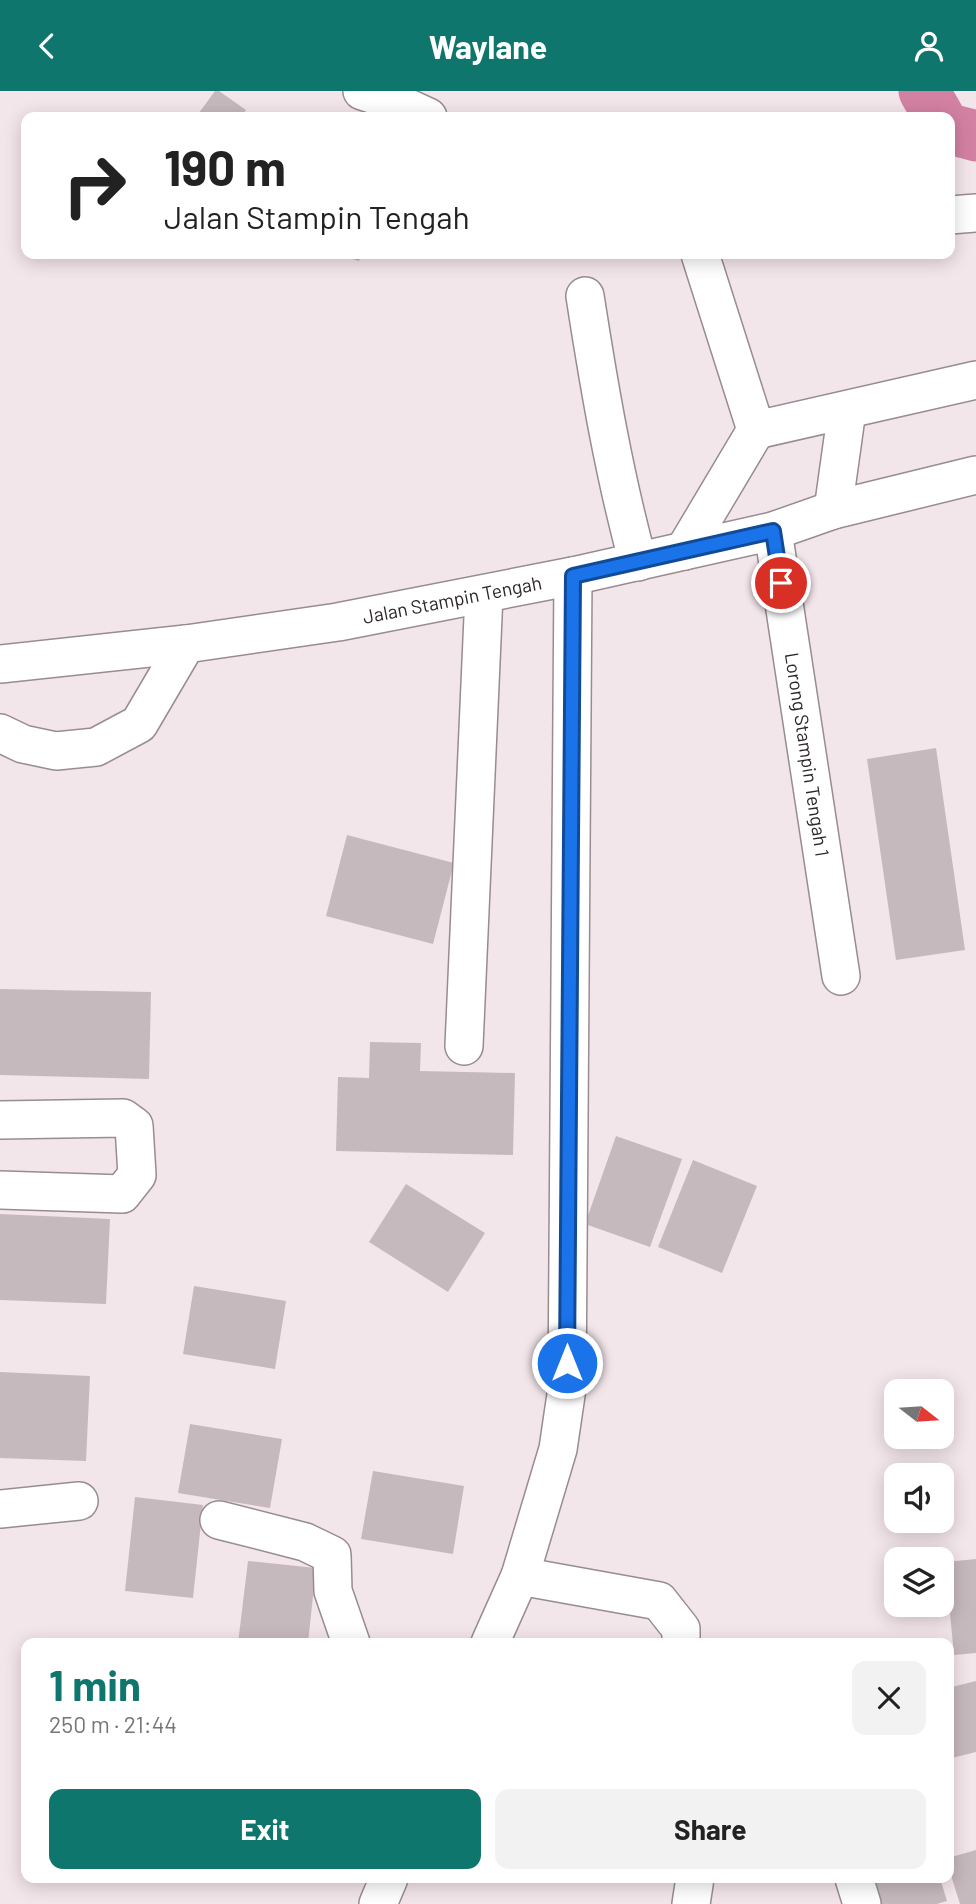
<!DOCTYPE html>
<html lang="en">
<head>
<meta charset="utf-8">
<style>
  body { margin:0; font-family:Barlow,sans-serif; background:#f2f2f2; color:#222; height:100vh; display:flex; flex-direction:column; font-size:26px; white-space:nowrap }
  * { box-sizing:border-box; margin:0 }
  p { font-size:23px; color:#767676 }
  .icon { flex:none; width:38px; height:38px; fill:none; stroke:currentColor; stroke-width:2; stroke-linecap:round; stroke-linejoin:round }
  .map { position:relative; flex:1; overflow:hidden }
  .side { position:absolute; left:21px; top:1547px; width:933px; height:245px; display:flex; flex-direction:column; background:#fff; border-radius:14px; box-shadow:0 4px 18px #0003 }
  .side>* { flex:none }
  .banner { position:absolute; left:21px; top:21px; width:934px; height:147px; border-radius:14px; box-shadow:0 4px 18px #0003; background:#fff; color:#222; overflow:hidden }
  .needle { width:46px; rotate:107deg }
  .buttons { position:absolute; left:884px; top:1288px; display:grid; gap:14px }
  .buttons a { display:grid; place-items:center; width:70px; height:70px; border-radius:14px; background:#fff; box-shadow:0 4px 18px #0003; font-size:35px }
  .pin { position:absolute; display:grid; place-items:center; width:60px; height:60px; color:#fff; margin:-30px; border:4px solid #fff; border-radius:50%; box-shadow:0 2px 7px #0007 }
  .me { position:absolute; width:77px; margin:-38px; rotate:0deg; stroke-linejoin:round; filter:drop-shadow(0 0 5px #0008) }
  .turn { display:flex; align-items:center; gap:24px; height:147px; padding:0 28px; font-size:32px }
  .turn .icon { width:91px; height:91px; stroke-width:2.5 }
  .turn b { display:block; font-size:49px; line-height:60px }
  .round { display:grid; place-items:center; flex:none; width:74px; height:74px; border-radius:14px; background:#f2f2f2 }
  .headline { display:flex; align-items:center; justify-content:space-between; height:119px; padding:0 28px }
  h1 { font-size:42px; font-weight:700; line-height:52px; color:#0f766e }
  .primary-button { display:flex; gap:14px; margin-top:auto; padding:14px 28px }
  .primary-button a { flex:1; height:80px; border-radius:14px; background:#0f766e; color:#fff; font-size:28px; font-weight:700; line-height:80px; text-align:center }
  .primary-button a+a { background:#f2f2f2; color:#222 }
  header { display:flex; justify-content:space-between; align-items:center; height:91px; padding:0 28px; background:#0f766e; color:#fff; font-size:32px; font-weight:700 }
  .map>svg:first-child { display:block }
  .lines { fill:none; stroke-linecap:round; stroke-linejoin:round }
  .river { stroke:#d381a3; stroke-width:51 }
  .building { fill:#c6b9be }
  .minor-casing { stroke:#988c91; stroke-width:40 }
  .minor { stroke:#fff; stroke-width:37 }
  .route-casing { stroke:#114b97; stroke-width:18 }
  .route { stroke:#1a73e8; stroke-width:12 }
  .labels { text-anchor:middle; stroke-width:5; stroke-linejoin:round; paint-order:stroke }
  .street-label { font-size:19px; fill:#2b2628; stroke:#fff4f8 }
</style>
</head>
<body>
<header><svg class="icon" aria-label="back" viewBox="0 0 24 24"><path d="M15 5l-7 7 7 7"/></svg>Waylane<svg class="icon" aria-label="person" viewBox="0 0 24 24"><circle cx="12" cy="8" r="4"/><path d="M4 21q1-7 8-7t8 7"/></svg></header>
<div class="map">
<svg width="976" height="1813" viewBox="0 0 976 1813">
  <rect width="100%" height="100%" fill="#f3e6eb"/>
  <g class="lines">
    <path class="river" d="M924,0L939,26
      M950,38L976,45"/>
  </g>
  <path class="building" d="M215,0H219L246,19L241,26H196Z
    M336,163H362L359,170Z
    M936,657L965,859L896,869L867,668Z
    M347,744L454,772L433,853L326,825Z
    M0,898L151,901L149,988L0,984Z
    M370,951L421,952L420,980L515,982L513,1064L336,1060L338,986L369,987Z
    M616,1045L682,1068L650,1156L585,1133Z
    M693,1069L757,1095L722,1182L658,1156Z
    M406,1093L485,1142L448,1201L369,1151Z
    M0,1123L110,1128L106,1213L0,1209Z
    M194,1195L286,1210L275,1278L183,1263Z
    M0,1281L90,1285L86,1370L0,1367Z
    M190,1333L282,1348L270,1417L178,1402Z
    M373,1380L464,1395L453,1463L361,1448Z
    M135,1406L203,1414L193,1507L125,1500Z
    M976,1468V1562L954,1564L945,1471Z
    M248,1470L316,1477L308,1552H238Z
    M976,1590V1661L948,1668V1597Z
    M976,1759V1813H960L948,1775V1767Z
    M868,1787H940L947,1810L937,1813H876Z"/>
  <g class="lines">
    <defs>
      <g id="minor">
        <path d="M362,0L393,10L428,26"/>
        <path d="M950,124L976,122"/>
        <path d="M700,163L756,339L976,289"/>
        <path d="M585,205C599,295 614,383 638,471"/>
        <path d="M833,419L847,319"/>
        <path id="s1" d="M773,440L841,885"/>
        <path d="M684,460L756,339"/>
        <path id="s2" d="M0,573L186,553L338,531L573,485L684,460L773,440L833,419L976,384"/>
        <path d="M0,642L23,653L56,660L96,656L139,633L186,553"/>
        <path d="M464,955L484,503"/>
        <path d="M0,1029L123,1027L134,1035L137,1084L122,1103L0,1099"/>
        <path d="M0,1418L79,1410"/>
        <path d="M219,1429L305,1451L332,1464L333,1500L351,1552"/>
        <path d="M520,1485L659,1510L681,1538V1552"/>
        <path d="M490,1552L520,1485L558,1358L567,1297L573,485"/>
        <path d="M854,1787L862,1813"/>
        <path d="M378,1813L389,1787"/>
        <path d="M691,1813L695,1787"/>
      </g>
    </defs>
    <use href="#minor" class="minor-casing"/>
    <use href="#minor" class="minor"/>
  </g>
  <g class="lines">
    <defs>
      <path id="route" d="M567,1272L573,485L773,440L781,492"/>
    </defs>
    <use href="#route" class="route-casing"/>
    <use href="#route" class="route"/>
  </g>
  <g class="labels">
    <g class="street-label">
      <text dy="7" stroke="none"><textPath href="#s2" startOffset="457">Jalan Stampin Tengah</textPath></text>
      <text dy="7" stroke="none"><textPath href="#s1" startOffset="226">Lorong Stampin Tengah 1</textPath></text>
    </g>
  </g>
</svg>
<div class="buttons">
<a><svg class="needle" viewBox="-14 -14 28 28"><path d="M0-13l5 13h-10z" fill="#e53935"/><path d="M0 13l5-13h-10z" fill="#767676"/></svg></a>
<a><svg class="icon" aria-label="sound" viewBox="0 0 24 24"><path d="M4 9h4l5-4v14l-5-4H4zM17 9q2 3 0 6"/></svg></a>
<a><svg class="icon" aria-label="layers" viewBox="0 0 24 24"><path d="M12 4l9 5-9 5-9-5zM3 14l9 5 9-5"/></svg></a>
</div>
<div class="pin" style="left:781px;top:492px;background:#d93025"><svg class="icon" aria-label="arrive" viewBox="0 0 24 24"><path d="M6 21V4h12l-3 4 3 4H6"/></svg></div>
<svg class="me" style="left:567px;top:1272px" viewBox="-20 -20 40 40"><circle r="17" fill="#1a73e8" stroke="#fff" stroke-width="3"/><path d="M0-11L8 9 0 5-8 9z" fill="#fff"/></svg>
<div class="banner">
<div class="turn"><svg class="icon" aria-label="right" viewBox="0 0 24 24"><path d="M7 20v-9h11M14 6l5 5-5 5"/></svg><div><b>190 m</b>Jalan Stampin Tengah</div></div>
</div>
<section class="side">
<div class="headline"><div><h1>1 min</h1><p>250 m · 21:44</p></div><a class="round"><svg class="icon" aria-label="close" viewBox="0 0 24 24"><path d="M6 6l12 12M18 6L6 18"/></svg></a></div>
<div class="primary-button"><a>Exit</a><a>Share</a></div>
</section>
</div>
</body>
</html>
